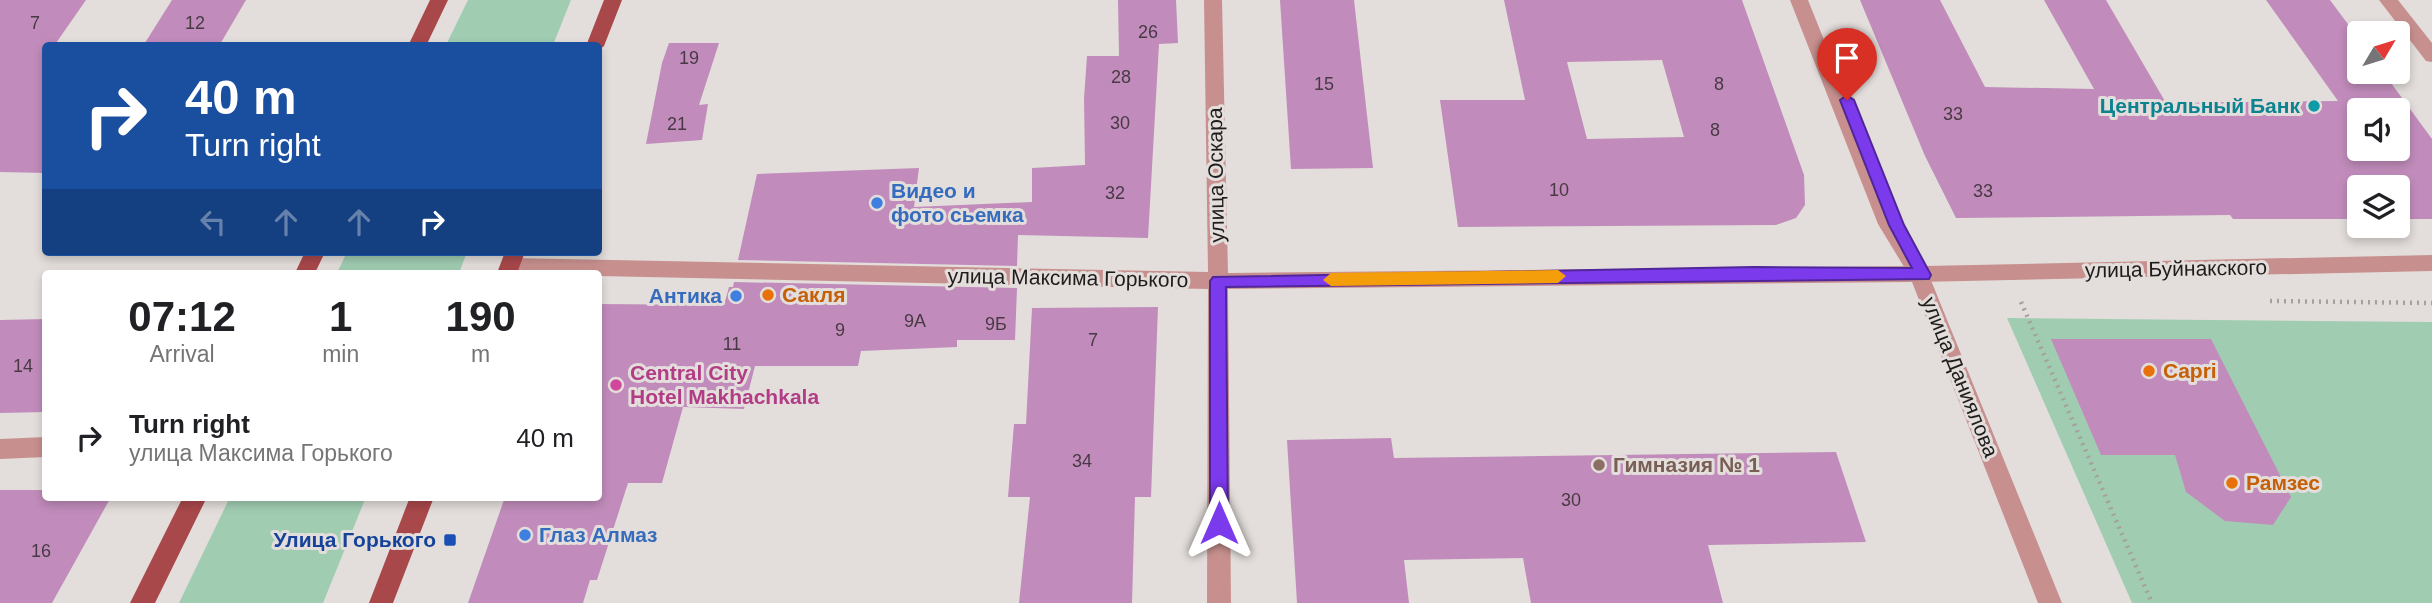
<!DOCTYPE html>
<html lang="en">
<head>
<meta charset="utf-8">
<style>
  body { margin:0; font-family:Helvetica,sans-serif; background:#f2f2f2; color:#202124; height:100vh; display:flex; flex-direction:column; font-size:26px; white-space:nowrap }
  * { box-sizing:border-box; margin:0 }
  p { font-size:23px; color:#757577 }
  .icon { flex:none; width:38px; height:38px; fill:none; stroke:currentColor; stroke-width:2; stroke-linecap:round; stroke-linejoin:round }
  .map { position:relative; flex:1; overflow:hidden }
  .side { position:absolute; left:42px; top:270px; width:560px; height:231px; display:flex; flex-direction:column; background:#fff; border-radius:7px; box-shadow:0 4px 10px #0003 }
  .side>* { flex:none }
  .guide { position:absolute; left:42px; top:42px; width:560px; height:214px; border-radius:7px; box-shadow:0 4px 10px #0003; background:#1a4fa0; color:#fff; overflow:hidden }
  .needle { width:46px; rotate:52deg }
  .tools { position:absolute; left:2347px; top:21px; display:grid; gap:14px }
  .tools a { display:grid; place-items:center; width:63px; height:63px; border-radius:7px; background:#fff; box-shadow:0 4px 10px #0003; font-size:35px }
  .pin { position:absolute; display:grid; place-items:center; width:60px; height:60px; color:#fff; margin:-72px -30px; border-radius:50% 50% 50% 0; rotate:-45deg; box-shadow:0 0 7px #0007 }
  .pin .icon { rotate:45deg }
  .me { position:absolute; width:77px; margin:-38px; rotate:0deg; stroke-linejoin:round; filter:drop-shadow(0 0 5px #0008) }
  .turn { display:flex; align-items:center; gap:24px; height:147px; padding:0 28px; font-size:32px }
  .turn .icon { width:91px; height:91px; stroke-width:2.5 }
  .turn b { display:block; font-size:49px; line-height:60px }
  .lanes { display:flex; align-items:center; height:66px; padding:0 28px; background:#0003; justify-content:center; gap:35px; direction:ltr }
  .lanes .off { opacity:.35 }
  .eta { display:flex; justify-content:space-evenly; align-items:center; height:119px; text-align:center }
  .eta b { font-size:42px; font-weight:700; line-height:49px }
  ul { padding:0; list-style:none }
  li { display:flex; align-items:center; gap:21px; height:98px; padding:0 28px }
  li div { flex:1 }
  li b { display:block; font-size:26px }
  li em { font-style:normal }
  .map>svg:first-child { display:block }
  .green { fill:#a0cdb2 }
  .building { fill:#c18cbb; fill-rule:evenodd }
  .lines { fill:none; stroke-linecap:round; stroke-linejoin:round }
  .path { stroke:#a4a09e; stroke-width:4.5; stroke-dasharray:2 5; stroke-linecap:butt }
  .minor { fill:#c7908e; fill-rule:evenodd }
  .tertiary { fill:#c7908e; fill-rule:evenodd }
  .primary { fill:#a9484b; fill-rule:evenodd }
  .route { fill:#7c3aed; stroke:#51269a; stroke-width:2 }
  .slow { fill:#f59e0b }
  .culture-dot { fill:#0f9aa8; stroke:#e3dedb; stroke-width:2.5 }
  .shop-dot { fill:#3f7fe0; stroke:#e3dedb; stroke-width:2.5 }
  .food-dot { fill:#e8710a; stroke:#e3dedb; stroke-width:2.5 }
  .hotel-dot { fill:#d1479c; stroke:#e3dedb; stroke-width:2.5 }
  .education-dot { fill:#8d6e63; stroke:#e3dedb; stroke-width:2.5 }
  .transit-dot { fill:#1a4fb4; stroke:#e3dedb; stroke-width:2.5 }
  .labels { text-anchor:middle; stroke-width:6; stroke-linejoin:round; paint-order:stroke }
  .number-label { font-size:18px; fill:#483944 }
  .culture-label { font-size:21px; font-weight:bold; fill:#0d838f; stroke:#e3dedb; text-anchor:end }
  .street-label { font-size:21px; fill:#1f1d1c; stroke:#e3dedb }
  .shop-label { font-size:21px; font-weight:bold; fill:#366cbe; stroke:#e3dedb; text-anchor:start }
  .food-label { font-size:21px; font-weight:bold; fill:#c56008; stroke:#e3dedb; text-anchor:start }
  .hotel-label { font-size:21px; font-weight:bold; fill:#b23c85; stroke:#e3dedb; text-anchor:start }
  .education-label { font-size:21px; font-weight:bold; fill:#785e54; stroke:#e3dedb; text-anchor:start }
  .transit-label { font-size:21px; font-weight:bold; fill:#164399; stroke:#e3dedb; text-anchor:end }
</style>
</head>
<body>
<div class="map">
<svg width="2432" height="603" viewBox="0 0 2432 603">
  <rect width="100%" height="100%" fill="#e3dedb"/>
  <path class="green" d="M468,0H571L553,45H446Z
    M347,252H467L459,273H337Z
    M2007,318L2432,322V603H2132Z
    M230,497H366L323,603H179Z"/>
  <path class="building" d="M0,0H86L54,46H46V173L0,172Z
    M172,0H246L219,46H143Z
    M1118,0H1176L1178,43L1159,44L1148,238L1018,235L1017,266L738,260L757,174L919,168L914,207L1032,202V168L1085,165L1084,98L1087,56H1119Z
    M1280,0H1354L1373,168L1291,169Z
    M1504,0H1742L1804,175L1805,205L1796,218L1776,225L1458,227L1440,100H1525ZM1662,60L1684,137L1587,139L1567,62Z
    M1860,0H1940L1985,87L2094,89L2044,0H2106L2166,103L2338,101L2266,0H2330L2359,39V72H2383L2432,139V219H2398V187H2359V219H2233L2230,215L1956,218L1925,156ZM2359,110H2398V149H2359Z
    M669,43H719L699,105L708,104L702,140L646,144L662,63Z
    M734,282L1017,288L1015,340H957V347L861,351L858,366H755L744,409L683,407L662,483H628L597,580H590L583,603H468L505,497H598V304L724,305L729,287H733Z
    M1158,307L1151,497H1135L1132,603H1019L1030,497H1008L1014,424H1026L1032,308Z
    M46,319V412L0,413V320Z
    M2051,339H2211L2291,497L2273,525L2225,521L2186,492L2175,455H2101Z
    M1391,438L1394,458L1836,452L1866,542L1708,545L1723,603H1531L1523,558L1404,560L1409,603H1297L1287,440Z
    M0,490H46V497H111L52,603H0Z"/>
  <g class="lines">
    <path class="path" d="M2270,301L2432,303
      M2021,302L2152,603"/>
    <path class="minor" d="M1204,0H1222L1228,273L1919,266L1926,268L2062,603H2038L1912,282L1228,289L1231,603H1207L1208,289L598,276V273H506L500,266L503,260L510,258L1208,272Z
      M46,437V457L0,459V439Z"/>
    <path class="tertiary" d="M1790,0H1808L1897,222L1925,266L2432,255V271L1919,282L1912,280L1878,224Z
      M2379,0H2398L2432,43V62L2426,61Z"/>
    <path class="primary" d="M430,0H448L426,46H408Z
      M604,0H622L604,46L598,51V46H586Z
      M305,252H325L315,273H295Z
      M505,252H525L517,273H497Z
      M183,497H207L155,603H130Z
      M410,497H434L393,603H369Z"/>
  </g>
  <path class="route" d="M1847,95L1854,100L1904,225L1931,275L1929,279L1226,287L1228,523L1225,528L1219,531L1213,528L1210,523V281L1213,277L1754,267L1912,268L1889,225L1840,100Z"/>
  <path class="slow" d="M1558,270L1566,276L1558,283L1331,286L1323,280L1331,273Z"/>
  <circle class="culture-dot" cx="2314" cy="106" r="7"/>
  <g class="shop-dot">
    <circle cx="877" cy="203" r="7"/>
    <circle cx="736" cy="296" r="7"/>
    <circle cx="525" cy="535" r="7"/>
  </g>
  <g class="food-dot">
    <circle cx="768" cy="295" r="7"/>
    <circle cx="2149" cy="371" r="7"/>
    <circle cx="2232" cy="483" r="7"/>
  </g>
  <circle class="hotel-dot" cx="616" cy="385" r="7"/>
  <circle class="education-dot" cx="1599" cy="465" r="7"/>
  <rect class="transit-dot" x="443" y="533" width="14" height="14" rx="3.5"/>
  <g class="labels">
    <g class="number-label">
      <text x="35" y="29">7</text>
      <text x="195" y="29">12</text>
      <text x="1148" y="38">26</text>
      <text x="689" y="64">19</text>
      <text x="1121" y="83">28</text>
      <text x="1324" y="90">15</text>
      <text x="1719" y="90">8</text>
      <text x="1953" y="120">33</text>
      <text x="1120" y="129">30</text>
      <text x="677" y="130">21</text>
      <text x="1715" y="136">8</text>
      <text x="1559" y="196">10</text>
      <text x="1983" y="197">33</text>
      <text x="1115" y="199">32</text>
      <text x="915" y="327">9А</text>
      <text x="996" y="330">9Б</text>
      <text x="840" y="336">9</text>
      <text x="1093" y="346">7</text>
      <text x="732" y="350">11</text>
      <text x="23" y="372">14</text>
      <text x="1082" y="467">34</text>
      <text x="1571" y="506">30</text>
      <text x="41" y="557">16</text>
    </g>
    <g class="culture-label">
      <text x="2300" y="113">Центральный Банк</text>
    </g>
    <g class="street-label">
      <text transform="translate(1216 175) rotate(-91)" y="7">улица Оскара</text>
      <text transform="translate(2176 269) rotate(-1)" y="7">улица Буйнакского</text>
      <text transform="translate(1068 278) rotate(1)" y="7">улица Максима Горького</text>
      <text transform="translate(1960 377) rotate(68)" y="7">улица Даниялова</text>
    </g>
    <g class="shop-label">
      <text x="891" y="198">Видео и<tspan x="891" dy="24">фото сьемка</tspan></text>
      <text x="722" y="303" text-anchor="end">Антика</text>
      <text x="539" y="542">Глаз Алмаз</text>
    </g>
    <g class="food-label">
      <text x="782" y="302">Сакля</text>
      <text x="2163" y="378">Capri</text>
      <text x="2246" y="490">Рамзес</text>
    </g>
    <g class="hotel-label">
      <text x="630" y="380">Central City<tspan x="630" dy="24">Hotel Makhachkala</tspan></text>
    </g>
    <g class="education-label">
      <text x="1613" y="472">Гимназия № 1</text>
    </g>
    <g class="transit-label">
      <text x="436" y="547">Улица Горького</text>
    </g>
  </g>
</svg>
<div class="tools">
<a><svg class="needle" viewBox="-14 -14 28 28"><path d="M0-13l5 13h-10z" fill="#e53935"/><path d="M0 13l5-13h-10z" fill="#757577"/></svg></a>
<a><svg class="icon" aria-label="sound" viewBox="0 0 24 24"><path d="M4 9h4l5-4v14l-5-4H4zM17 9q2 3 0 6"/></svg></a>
<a><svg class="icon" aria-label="layers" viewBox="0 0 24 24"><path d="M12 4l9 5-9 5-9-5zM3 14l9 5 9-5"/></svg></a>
</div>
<div class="pin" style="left:1847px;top:100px;background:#d93025"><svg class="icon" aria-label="arrive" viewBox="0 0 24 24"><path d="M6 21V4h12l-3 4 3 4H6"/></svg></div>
<svg class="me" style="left:1219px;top:523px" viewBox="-20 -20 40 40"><path d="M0-17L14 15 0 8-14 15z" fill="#7c3aed" stroke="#fff" stroke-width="4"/></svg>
<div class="guide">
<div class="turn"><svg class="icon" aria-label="right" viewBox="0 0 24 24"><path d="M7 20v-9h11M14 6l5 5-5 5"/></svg><div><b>40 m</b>Turn right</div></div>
<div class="lanes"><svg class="icon off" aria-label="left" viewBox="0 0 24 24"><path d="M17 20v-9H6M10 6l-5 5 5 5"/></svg><svg class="icon off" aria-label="ahead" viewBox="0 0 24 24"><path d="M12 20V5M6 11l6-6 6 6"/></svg><svg class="icon off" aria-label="ahead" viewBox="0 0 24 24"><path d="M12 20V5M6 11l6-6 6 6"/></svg><svg class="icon" aria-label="right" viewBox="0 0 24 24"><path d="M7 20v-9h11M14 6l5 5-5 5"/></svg></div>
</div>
<section class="side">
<div class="eta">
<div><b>07:12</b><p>Arrival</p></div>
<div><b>1</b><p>min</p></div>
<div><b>190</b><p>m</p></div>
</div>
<ul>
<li><svg class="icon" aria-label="right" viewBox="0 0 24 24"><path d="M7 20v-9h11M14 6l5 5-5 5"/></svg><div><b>Turn right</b><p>улица Максима Горького</p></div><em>40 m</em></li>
</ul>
</section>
</div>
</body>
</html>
